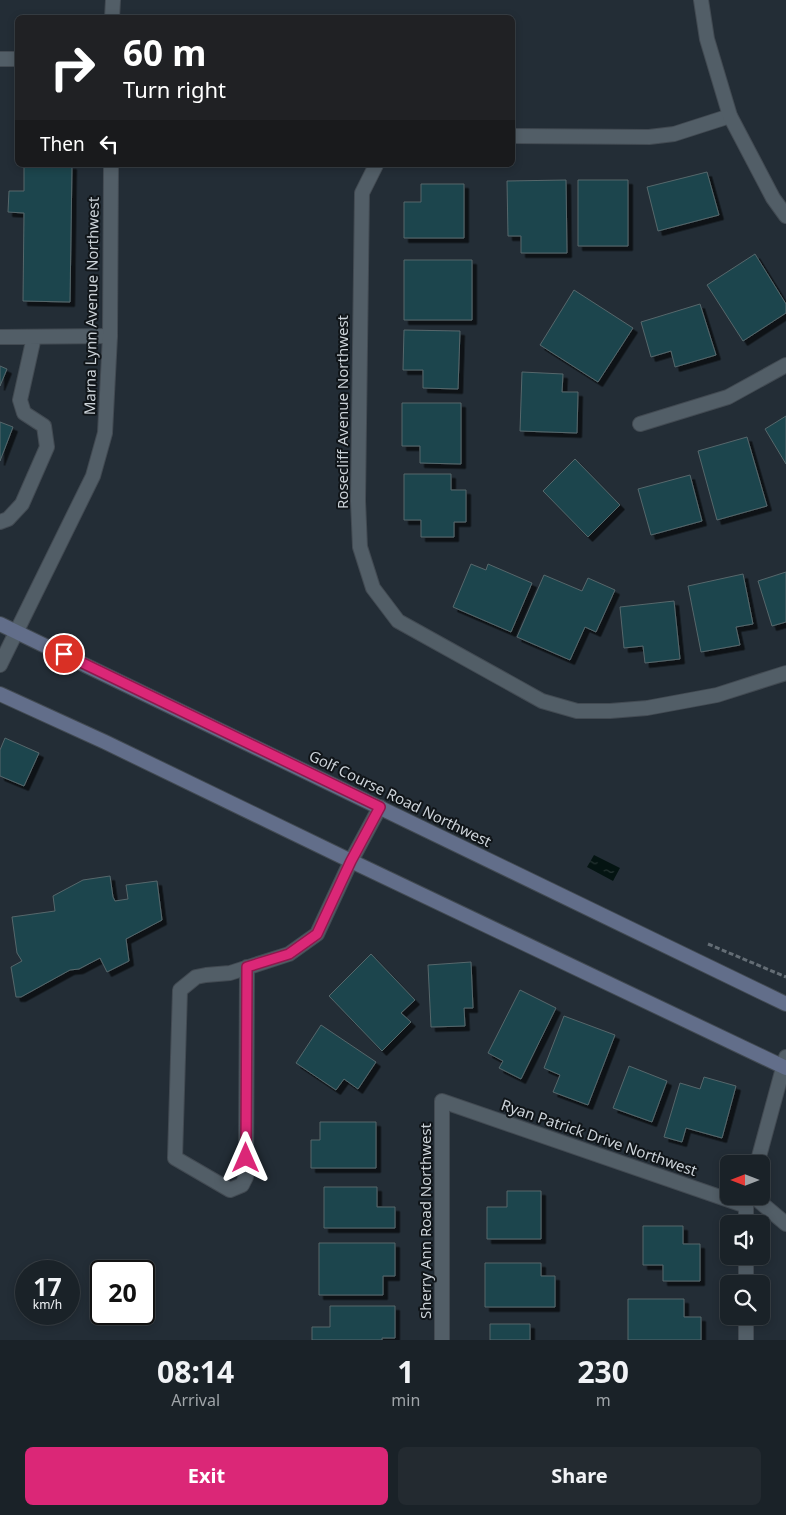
<!DOCTYPE html>
<html lang="en">
<head>
<meta charset="utf-8">
<style>
  body { margin:0; font-family:"Noto Sans",sans-serif; background:#232a30; color:#f1f3f6; height:100vh; display:flex; flex-direction:column; font-size:19px; white-space:nowrap }
  * { box-sizing:border-box; margin:0 }
  p { font-size:16px; color:#9fa4a8 }
  .icon { flex:none; width:28px; height:28px; fill:none; stroke:currentColor; stroke-width:2; stroke-linecap:round; stroke-linejoin:round }
  .map { position:relative; height:1340px; overflow:hidden }
  .drawer { display:flex; flex-direction:column; background:#1a2228; flex:1 }
  .drawer>* { flex:none }
  .banner { position:absolute; left:15px; top:15px; width:500px; height:152px; border-radius:8px; box-shadow:0 2px 8px #0003,0 0 0 1px #383f45; background:#202124; color:#fff; overflow:hidden }
  .needle { width:32px; rotate:270deg }
  .fabs { position:absolute; left:720px; top:1155px; display:grid; gap:10px }
  .fabs a { display:grid; place-items:center; width:50px; height:50px; border-radius:8px; background:#1a2228; box-shadow:0 2px 8px #0003,0 0 0 1px #383f45; font-size:25px }
  .speed { position:absolute; left:15px; top:1260px; display:flex; gap:10px; font-size:25px; font-weight:700; text-align:center }
  .speed>* { display:grid; place-content:center; width:65px; height:65px; border-radius:50%; background:#1a2228; box-shadow:0 2px 8px #0003,0 0 0 1px #383f45; line-height:1 }
  .speed small { font-size:12px; font-weight:400 }
  .speed .limit { border:2px solid #111; border-radius:8px; background:#fff; color:#111 }
  .pin { position:absolute; display:grid; place-items:center; width:42px; height:42px; color:#fff; margin:-21px; border:2px solid #fff; border-radius:50%; box-shadow:0 1px 5px #0007 }
  .me { position:absolute; width:55px; margin:-28px; rotate:0deg; stroke-linejoin:round; filter:drop-shadow(0 0 4px #0008) }
  .turn { display:flex; align-items:center; gap:18px; height:105px; padding:0 25px; font-size:22px }
  .turn .icon { width:65px; height:65px; stroke-width:2.5 }
  .turn b { display:block; font-size:35px; line-height:42px }
  .then { display:flex; align-items:center; height:48px; padding:0 25px; background:#0003; gap:10px; font-size:19px }
  .eta { display:flex; justify-content:space-evenly; align-items:center; height:85px; text-align:center }
  .eta b { font-size:30px; font-weight:700; line-height:35px }
  .action { display:flex; gap:10px; margin-top:auto; padding:10px 25px }
  .action a { flex:1; height:58px; border-radius:8px; background:#db2777; color:#fff; font-size:20px; font-weight:700; line-height:58px; text-align:center }
  .action a+a { background:#232a30; color:#f1f3f6 }
  .map>svg:first-child { display:block }
  .water { fill:url(#water-ripples) }
  .building { fill:#1c454e; stroke:#56676b; filter:url(#shadow) }
  .lines { fill:none; stroke-linecap:round; stroke-linejoin:round }
  .service-casing { stroke:#424a52; stroke-width:16 }
  .minor-casing { stroke:#424a52; stroke-width:16 }
  .tertiary-casing { stroke:#424a52; stroke-width:16 }
  .secondary-casing { stroke:#424a52; stroke-width:16 }
  .path { stroke:#646d75; stroke-width:3; stroke-dasharray:5 2.5; stroke-linecap:butt }
  .service { stroke:#525e67; stroke-width:14 }
  .minor { stroke:#525e67; stroke-width:14 }
  .tertiary { stroke:#525e67; stroke-width:14 }
  .secondary { stroke:#626e8a; stroke-width:14 }
  .route-casing { stroke:#8e194d; stroke-width:12 }
  .route { stroke:#db2777; stroke-width:9 }
  .labels { text-anchor:middle; stroke-width:4; stroke-linejoin:round; paint-order:stroke }
  .street-label { font-size:15px; fill:#ccd3d9; stroke:#101519 }
</style>
</head>
<body>
<div class="map">
<svg width="786" height="1340" viewBox="0 0 786 1340">
  <defs>
    <pattern id="water-ripples" width="26" height="14" patternUnits="userSpaceOnUse" patternTransform="scale(1.25)"><rect width="26" height="14" fill="#041412"/><path d="M2 4q2-2 4 0t4 0M15 11q2-2 4 0t4 0" fill="none" stroke="#273534"/></pattern>
    <filter id="shadow"><feDropShadow dx="4.5" dy="4.5" stdDeviation="0" flood-color="#0009"/></filter>
  </defs>
  <rect width="100%" height="100%" fill="#232d36"/>
  <path class="water" d="M594,855L620,868L613,881L587,867Z"/>
  <path class="building" d="M24,165H72L70,302L23,301L24,213L8,212L9,191H24Z
    M707,172L719,215L658,231L647,187Z
    M566,180L567,253H521V236H508L507,181Z
    M578,180H628V246H578Z
    M421,184H464V238H404V202H421Z
    M755,254L786,304V313L743,341L707,285Z
    M404,260H472V320H404Z
    M574,290L633,328L598,382L540,345Z
    M700,304L716,355L675,367L671,351L651,357L641,322Z
    M404,330L460,331L458,389L423,388V370H403Z
    M0,366L7,369L0,386Z
    M522,372L563,374L562,392H578L577,433L520,431Z
    M402,403H461V464L420,463V446H402Z
    M786,416V464L765,429Z
    M0,422L13,427L0,461Z
    M747,437L767,506L717,520L698,451Z
    M575,459L620,505L588,537L543,491Z
    M404,474H451V490H466V522H454V537H421V520H404Z
    M690,475L702,521L651,535L638,489Z
    M471,564L486,570L488,564L532,583L511,632L453,607Z
    M786,572V622L772,626L758,581Z
    M743,574L753,624L736,627L740,645L701,652L688,586Z
    M544,575L582,591L588,578L615,590L596,632L585,627L570,660L517,637Z
    M674,601L680,659L645,663L643,646L624,648L620,607Z
    M5,738L39,753L24,786L0,776V750Z
    M110,876L113,897L115,901L128,899L126,885L157,881L162,920L126,939L129,961L107,972L100,958L79,969L70,970L21,997H16L11,967L22,961L17,953L12,917L55,911L53,896L83,880Z
    M371,954L415,1000L401,1013L411,1022L382,1051L329,996Z
    M471,962L473,1008H464L465,1026L431,1027L428,965Z
    M520,990L556,1008L521,1079L499,1068L503,1061L488,1053Z
    M564,1016L615,1035L588,1105L553,1092L560,1075L544,1068Z
    M321,1025L376,1062L358,1089L344,1079L336,1090L296,1063Z
    M629,1066L667,1081L652,1122L613,1108Z
    M704,1077L736,1086L722,1138L686,1128L682,1142L664,1137L680,1083L700,1089Z
    M320,1122H376V1168H311V1140H320Z
    M324,1187H377V1207H395V1228H324Z
    M507,1191H541V1239H487V1207H507Z
    M643,1226H683V1244H700V1281H663V1265H643Z
    M319,1243H395V1276H383V1295H319Z
    M485,1263H541V1276H555V1307H485Z
    M628,1299H684V1317H701V1340H628Z
    M330,1306H395V1338H382V1340H312V1327H330Z
    M490,1324H530V1340H490Z"/>
  <g class="lines">
    <defs>
      <path id="service" d="M0,59H18
        M0,337L110,336
        M0,522L8,519L22,504L47,447L44,426L24,413L20,400L34,337
        M247,967L246,1177L242,1185L230,1190L175,1158L180,990L196,977L206,975L230,973L289,954L317,934L351,861L380,807
        M753,1196L786,1224"/>
      <path id="minor" d="M112,18L113,0
        M512,136L649,137L674,134L730,116
        M376,165L362,193L358,501L360,547L373,588L398,621L542,701L577,711H610L647,708L717,695L786,673
        M640,424L728,397L786,365
        M0,665L93,476L105,433L110,336L111,165
        M757,1164L786,1057
        M746,1224V1206L749,1196
        M746,1256V1284
        M746,1316V1340
        M442,1340V1101L746,1206"/>
      <path id="tertiary" d="M701,0L707,39L730,116L773,198L786,216"/>
      <path id="secondary" d="M0,624L786,1004
        M0,694L105,742L351,861L786,1068"/>
    </defs>
    <use href="#service" class="service-casing"/>
    <use href="#minor" class="minor-casing"/>
    <use href="#tertiary" class="tertiary-casing"/>
    <use href="#secondary" class="secondary-casing"/>
    <path class="path" d="M708,944L786,977"/>
    <use href="#service" class="service"/>
    <use href="#minor" class="minor"/>
    <use href="#tertiary" class="tertiary"/>
    <use href="#secondary" class="secondary"/>
  </g>
  <g class="lines">
    <defs>
      <path id="route" d="M64,654L380,807L351,861L317,934L289,954L247,967L246,1158"/>
    </defs>
    <use href="#route" class="route-casing"/>
    <use href="#route" class="route"/>
  </g>
  <g class="labels">
    <g class="street-label">
      <text transform="translate(92 306) rotate(-89)" y="5">Marna Lynn Avenue Northwest</text>
      <text transform="translate(343 412) rotate(-90)" y="5">Rosecliff Avenue Northwest</text>
      <text transform="translate(400 799) rotate(26)" y="5">Golf Course Road Northwest</text>
      <text transform="translate(599 1138) rotate(19)" y="5">Ryan Patrick Drive Northwest</text>
      <text transform="translate(426 1221) rotate(-90)" y="5">Sherry Ann Road Northwest</text>
    </g>
  </g>
</svg>
<div class="fabs">
<a><svg class="needle" viewBox="-14 -14 28 28"><path d="M0-13l5 13h-10z" fill="#e53935"/><path d="M0 13l5-13h-10z" fill="#9fa4a8"/></svg></a>
<a><svg class="icon" aria-label="sound" viewBox="0 0 24 24"><path d="M4 9h4l5-4v14l-5-4H4zM17 9q2 3 0 6"/></svg></a>
<a><svg class="icon" aria-label="search" viewBox="0 0 24 24"><circle cx="10" cy="10" r="6"/><path d="M15 15l6 6"/></svg></a>
</div>
<div class="speed"><div>17<small>km/h</small></div><div class="limit">20</div></div>
<div class="pin" style="left:64px;top:654px;background:#d93025"><svg class="icon" aria-label="arrive" viewBox="0 0 24 24"><path d="M6 21V4h12l-3 4 3 4H6"/></svg></div>
<svg class="me" style="left:246px;top:1158px" viewBox="-20 -20 40 40"><path d="M0-17L14 15 0 8-14 15z" fill="#db2777" stroke="#fff" stroke-width="4"/></svg>
<div class="banner">
<div class="turn"><svg class="icon" aria-label="right" viewBox="0 0 24 24"><path d="M7 20v-9h11M14 6l5 5-5 5"/></svg><div><b>60 m</b>Turn right</div></div>
<div class="then">Then<svg class="icon" aria-label="left" viewBox="0 0 24 24"><path d="M17 20v-9H6M10 6l-5 5 5 5"/></svg></div>
</div>
</div>
<section class="drawer">
<div class="eta">
<div><b>08:14</b><p>Arrival</p></div>
<div><b>1</b><p>min</p></div>
<div><b>230</b><p>m</p></div>
</div>
<div class="action"><a>Exit</a><a>Share</a></div>
</section>
</body>
</html>
